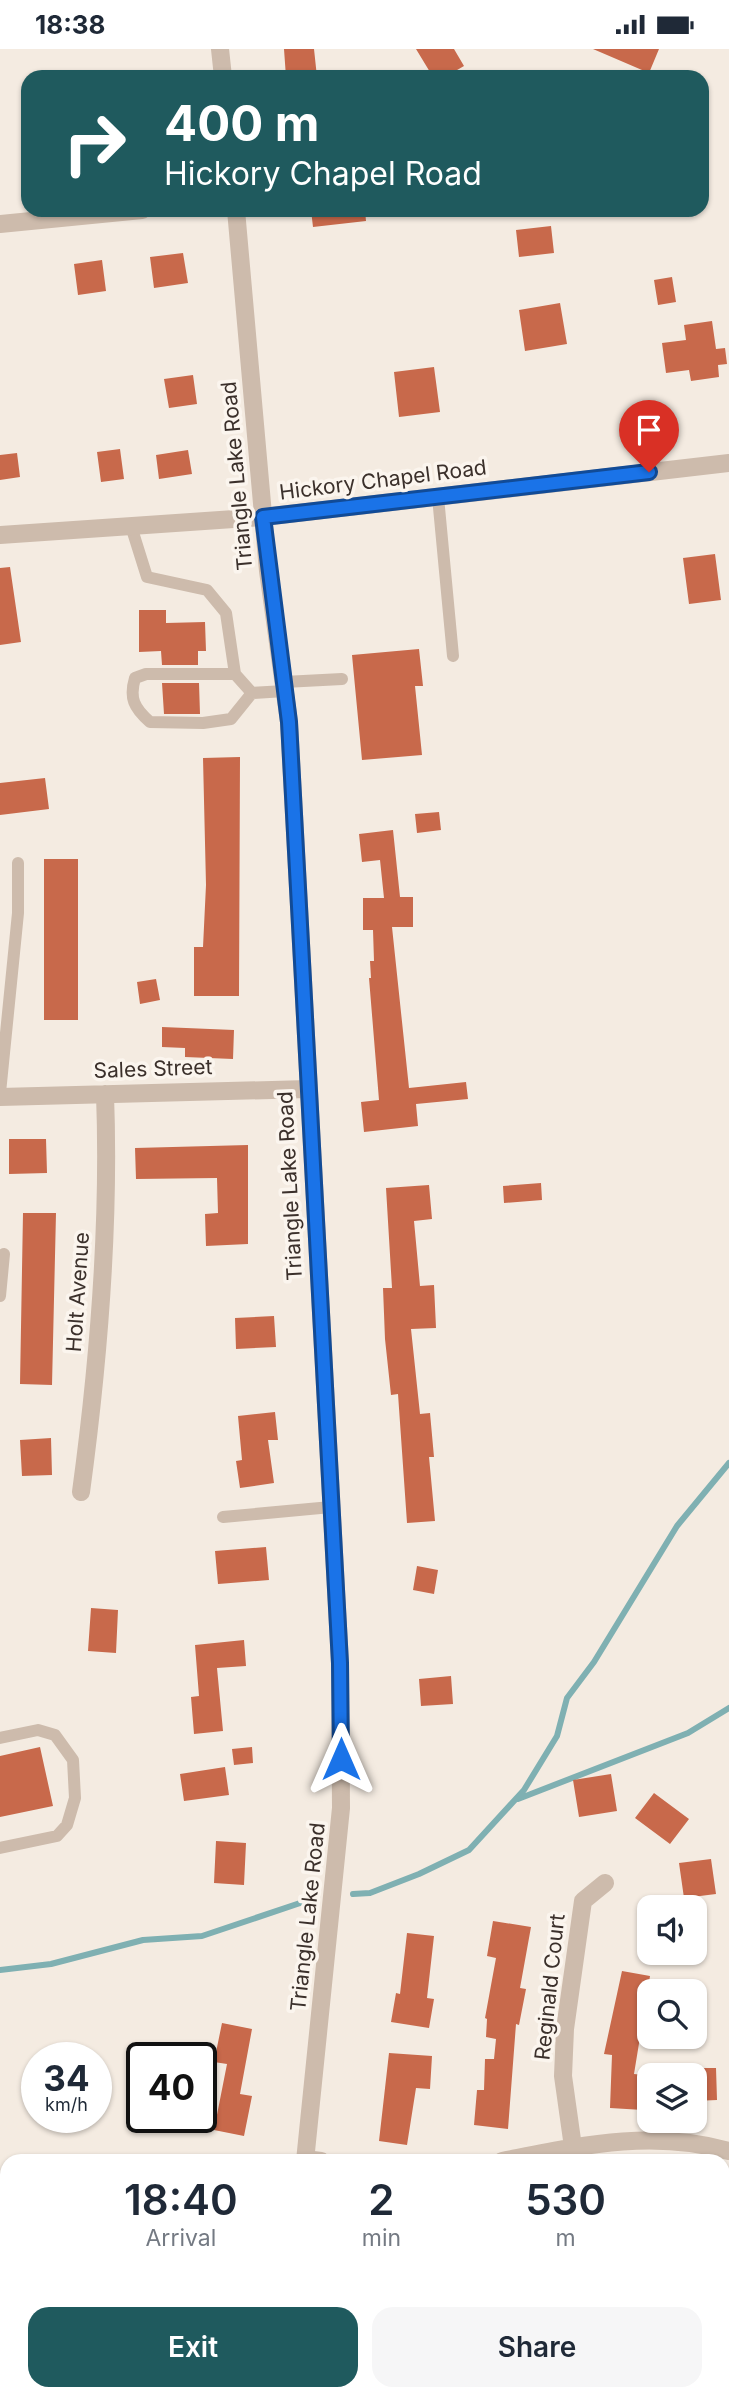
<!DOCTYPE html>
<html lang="en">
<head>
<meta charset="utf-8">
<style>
  body { margin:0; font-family:Inter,sans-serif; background:#f6f6f7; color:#1f2937; height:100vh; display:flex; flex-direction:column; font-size:26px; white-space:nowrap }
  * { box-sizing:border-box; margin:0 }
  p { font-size:23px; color:#747a83 }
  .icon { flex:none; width:38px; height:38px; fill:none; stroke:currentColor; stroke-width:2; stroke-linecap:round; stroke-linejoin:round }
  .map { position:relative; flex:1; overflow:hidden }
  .drawer { position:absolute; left:0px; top:2105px; width:730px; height:247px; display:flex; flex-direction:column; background:#fff; border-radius:21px 21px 0 0; box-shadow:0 2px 5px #0004 }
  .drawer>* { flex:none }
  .top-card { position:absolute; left:21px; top:21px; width:688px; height:147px; border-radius:21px; box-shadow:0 2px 5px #0004; background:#1f5a5e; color:#fff; overflow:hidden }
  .buttons { position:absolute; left:637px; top:1846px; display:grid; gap:14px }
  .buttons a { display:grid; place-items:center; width:70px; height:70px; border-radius:14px; background:#fff; box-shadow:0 2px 5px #0004; font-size:35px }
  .speed { position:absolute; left:21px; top:1993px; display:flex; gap:14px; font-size:35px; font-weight:700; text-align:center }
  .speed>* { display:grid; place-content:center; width:91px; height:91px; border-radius:50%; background:#fff; box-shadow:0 2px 5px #0004; line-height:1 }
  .speed small { font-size:18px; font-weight:400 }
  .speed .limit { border:4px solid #111; border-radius:10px; background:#fff; color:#111 }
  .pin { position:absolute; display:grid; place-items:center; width:60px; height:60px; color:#fff; margin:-72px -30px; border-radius:50% 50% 50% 0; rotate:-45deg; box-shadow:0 0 7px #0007 }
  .pin .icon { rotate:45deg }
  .me { position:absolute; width:77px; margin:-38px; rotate:0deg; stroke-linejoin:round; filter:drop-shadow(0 0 5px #0008) }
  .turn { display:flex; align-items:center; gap:24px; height:147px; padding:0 28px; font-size:32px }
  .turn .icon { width:91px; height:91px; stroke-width:2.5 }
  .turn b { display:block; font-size:49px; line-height:60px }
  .eta { display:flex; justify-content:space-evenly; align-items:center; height:119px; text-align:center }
  .eta b { font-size:42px; font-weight:600; line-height:49px }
  .cta { display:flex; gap:14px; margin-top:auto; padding:14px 28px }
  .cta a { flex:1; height:80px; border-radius:21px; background:#1f5a5e; color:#fff; font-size:28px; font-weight:600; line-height:80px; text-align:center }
  .cta a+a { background:#f6f6f7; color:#1f2937 }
  .status { display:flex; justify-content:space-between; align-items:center; height:49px; padding:0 35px; background:#fff; direction:ltr }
  .status svg { height:19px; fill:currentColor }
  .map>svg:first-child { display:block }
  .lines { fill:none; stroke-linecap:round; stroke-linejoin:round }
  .stream { stroke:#7fb0b2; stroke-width:6 }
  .building { fill:#c8694b }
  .service { stroke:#cdbbac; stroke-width:12 }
  .minor { stroke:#cdbbac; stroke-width:18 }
  .tertiary { stroke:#cdbbac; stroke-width:18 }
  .route-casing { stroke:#114b97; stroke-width:18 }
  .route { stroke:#1a73e8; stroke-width:12 }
  .labels { text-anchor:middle; stroke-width:7; stroke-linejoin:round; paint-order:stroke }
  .street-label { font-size:21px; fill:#3b302b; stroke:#fbf5ee }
</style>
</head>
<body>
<div class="status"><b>18:38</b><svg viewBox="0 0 49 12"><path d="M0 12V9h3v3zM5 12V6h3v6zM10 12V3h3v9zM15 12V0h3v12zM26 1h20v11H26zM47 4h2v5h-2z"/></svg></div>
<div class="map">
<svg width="729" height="2351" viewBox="0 0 729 2351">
  <rect width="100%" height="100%" fill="#f4ebe1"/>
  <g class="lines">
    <path class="stream" d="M518,1750L688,1684L729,1659
      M353,1845L370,1844L419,1825L469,1801L524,1741L557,1687L567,1649L594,1613L677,1477L729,1414
      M0,1921L51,1915L143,1891L202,1887L315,1849"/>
  </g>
  <path class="building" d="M284,0H314L317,28H286Z
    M416,0H454L464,17L445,28H433Z
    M593,0H659L649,24Z
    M311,161H365L366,172L313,178Z
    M551,177L554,204L519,208L516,181Z
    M183,204L188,234L154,239L150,208Z
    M102,211L106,242L78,246L74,215Z
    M672,228L676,253L658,256L654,231Z
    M560,254L567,295L525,302L519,261Z
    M712,272L716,300L725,299L727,315L718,316L719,328L691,332L689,321L666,324L662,294L686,291L684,276Z
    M434,318L440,363L399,368L394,323Z
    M193,326L197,355L169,359L164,330Z
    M120,400L124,430L101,433L97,403Z
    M188,401L192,425L159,430L156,406Z
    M17,404L20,428L0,431V406Z
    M715,505L721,551L689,555L683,509Z
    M10,518L21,593L0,596V519Z
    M139,561H166V574L205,573L206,602H198V616H162L161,602L139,603Z
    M419,600L423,637H415L422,706L362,711L352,606Z
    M162,634H199L200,665H164Z
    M240,708L239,947H194V898H203L206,836L203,709Z
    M45,729L49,760L0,766V734Z
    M439,763L441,781L417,784L415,765Z
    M393,781L400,848H413V878H392L409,1039L466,1033L468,1050L416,1055L418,1077L364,1083L361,1053L379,1051L369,929H371L370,912H374L373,881H363V849H384L380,811L362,813L359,785Z
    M44,810H78V971H44Z
    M156,930L160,951L140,955L137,933Z
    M162,978L234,981L233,1010L185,1008V999L162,998Z
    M9,1090H46L47,1124L9,1125Z
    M248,1096V1195L206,1197L205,1165L218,1164L217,1129L136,1130L135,1099Z
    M541,1134L542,1151L504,1154L503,1137Z
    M429,1136L432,1170L414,1172L420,1237L434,1236L436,1279L411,1280L420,1365L430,1364L434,1408H429L435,1472L407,1474L398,1345L391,1346L385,1290L383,1239H392L386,1139Z
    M23,1164H56L52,1336L20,1335Z
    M274,1267L276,1298L236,1300L235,1269Z
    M275,1363L278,1391H268L274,1434L240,1439L236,1412L242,1411L238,1367Z
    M51,1389L52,1426L22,1427L20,1391Z
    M266,1498L269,1531L218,1535L215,1502Z
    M417,1517L438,1521L434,1545L413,1541Z
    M91,1559L118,1561L116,1604L88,1602Z
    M244,1591L246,1617L217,1619L223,1682L194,1685L191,1648L199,1647L195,1596Z
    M451,1627L453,1655L421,1657L419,1630Z
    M40,1698L53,1757L0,1768V1707Z
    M252,1698L253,1714L234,1716L232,1700Z
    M225,1718L229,1746L184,1752L180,1725Z
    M611,1725L617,1762L579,1768L573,1731Z
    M654,1744L689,1770L670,1795L635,1769Z
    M216,1792L246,1794L244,1836L214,1834Z
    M711,1810L716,1845L684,1849L679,1814Z
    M493,1872L531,1878L520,1939L526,1940L519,1976L516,1975L508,2080L474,2076L477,2041H484L485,2010H494L496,1990L486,1988L487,1970L485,1969L496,1909L487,1907Z
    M407,1884L434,1887L427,1949L434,1950L429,1979L391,1973L396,1944L400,1945Z
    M622,1922L650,1927L634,2025L644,2026L643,2061L610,2059L612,2006L604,2005Z
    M222,1974L252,1980L240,2045L252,2047L244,2087L214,2081L227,2015L214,2013Z
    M389,2004L432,2007L430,2040L416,2039L407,2096L379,2092Z
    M695,2019H716L717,2051L695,2052Z"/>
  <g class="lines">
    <path class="service" d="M438,448L453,607
      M131,477L147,528L207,541L226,564L235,625L252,644L285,642
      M235,625H146L135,629C129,649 134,659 150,673L203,674L231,670L252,644
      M284,633L342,630
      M0,1044L18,864V814
      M0,1247L4,1205
      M223,1468L331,1458
      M0,1689L38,1681L55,1686L73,1711L75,1749L67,1776L57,1787L0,1799"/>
    <path class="minor" d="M0,175L142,161
      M0,486L263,468
      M0,1048L308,1040
      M81,1443C99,1310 110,1178 105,1045
      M573,2098L563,2027L565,1980L583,1852L605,1834
      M305,2110L321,2112
      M502,2112C579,2097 651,2080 729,2102
      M0,2322L7,2321
      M572,2351L574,2345"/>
    <path class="tertiary" d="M220,0L223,28
      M236,161L268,522L289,673L340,1614L341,1759L305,2112
      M263,468L729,414
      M278,2351V2345"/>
  </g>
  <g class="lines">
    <defs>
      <path id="route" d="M341,1710L340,1614L289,673L263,468L649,423"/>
    </defs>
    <use href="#route" class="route-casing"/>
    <use href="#route" class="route"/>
  </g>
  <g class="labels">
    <g class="street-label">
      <text transform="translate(237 427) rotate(-95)" y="7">Triangle Lake Road</text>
      <text transform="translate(383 431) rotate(-7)" y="7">Hickory Chapel Road</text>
      <text transform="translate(153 1020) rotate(-2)" y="7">Sales Street</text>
      <text transform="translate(290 1137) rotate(-93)" y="7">Triangle Lake Road</text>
      <text transform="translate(78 1243) rotate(-86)" y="7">Holt Avenue</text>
      <text transform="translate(308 1868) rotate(-84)" y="7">Triangle Lake Road</text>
      <text transform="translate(550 1938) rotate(-84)" y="7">Reginald Court</text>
    </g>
  </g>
</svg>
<div class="buttons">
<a><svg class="icon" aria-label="sound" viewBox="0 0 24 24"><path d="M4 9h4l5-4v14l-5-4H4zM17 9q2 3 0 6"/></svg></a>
<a><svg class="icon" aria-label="search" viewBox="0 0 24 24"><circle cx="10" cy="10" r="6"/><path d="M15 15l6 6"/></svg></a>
<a><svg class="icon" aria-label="layers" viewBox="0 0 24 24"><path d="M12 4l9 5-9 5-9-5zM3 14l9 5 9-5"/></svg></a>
</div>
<div class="speed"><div>34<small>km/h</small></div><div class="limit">40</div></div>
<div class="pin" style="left:649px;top:423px;background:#d93025"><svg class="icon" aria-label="arrive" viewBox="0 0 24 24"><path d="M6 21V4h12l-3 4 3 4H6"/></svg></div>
<svg class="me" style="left:341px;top:1710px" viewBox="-20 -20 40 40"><path d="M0-17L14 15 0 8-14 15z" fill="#1a73e8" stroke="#fff" stroke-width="4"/></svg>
<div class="top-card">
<div class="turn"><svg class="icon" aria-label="right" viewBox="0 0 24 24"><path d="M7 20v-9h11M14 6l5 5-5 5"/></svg><div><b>400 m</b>Hickory Chapel Road</div></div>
</div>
<section class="drawer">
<div class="eta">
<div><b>18:40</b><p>Arrival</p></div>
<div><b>2</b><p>min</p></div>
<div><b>530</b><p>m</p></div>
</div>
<div class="cta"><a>Exit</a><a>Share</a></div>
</section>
</div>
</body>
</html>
